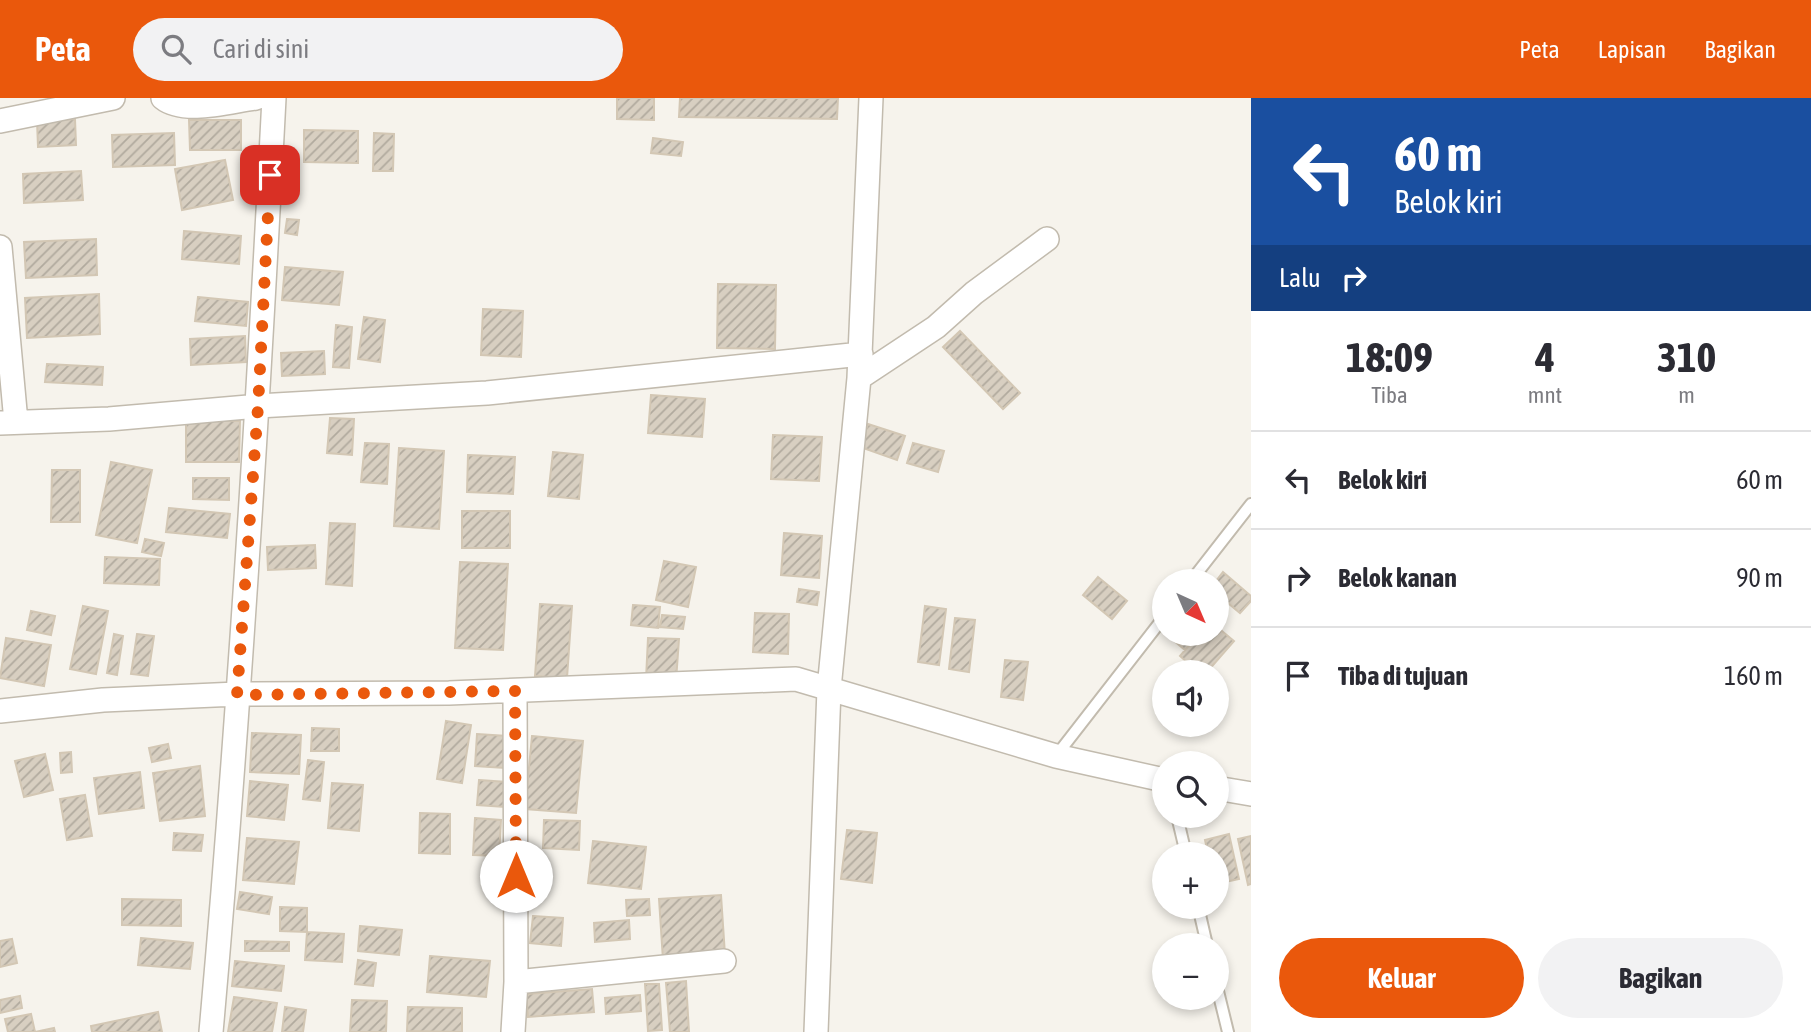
<!DOCTYPE html>
<html lang="id">
<head>
<meta charset="utf-8">
<style>
  body { margin:0; font-family:"Asap Condensed",sans-serif; background:#f2f2f3; color:#2b2b33; height:100vh; display:flex; flex-direction:column; font-size:26px; white-space:nowrap }
  * { box-sizing:border-box; margin:0 }
  p { font-size:23px; color:#7c7c81 }
  .icon { flex:none; width:38px; height:38px; fill:none; stroke:currentColor; stroke-width:2; stroke-linecap:round; stroke-linejoin:round }
  .map { position:relative; flex:1; overflow:hidden }
  .side { display:flex; flex-direction:column; background:#fff; width:560px }
  .side>* { flex:none }
  .hud { background:#1a4fa0; color:#fff; overflow:hidden }
  .needle { width:46px; rotate:136deg }
  .fabs { position:absolute; left:1152px; top:471px; display:grid; gap:14px }
  .fabs a { display:grid; place-items:center; width:77px; height:77px; border-radius:50%; background:#fff; box-shadow:0 4px 10px #0003; font-size:35px }
  .pin { position:absolute; display:grid; place-items:center; width:60px; height:60px; color:#fff; margin:-30px; border-radius:14px; box-shadow:0 4px 10px #0006 }
  .me { position:absolute; width:77px; margin:-38px; rotate:0deg; stroke-linejoin:round; filter:drop-shadow(0 0 5px #0008) }
  .turn { display:flex; align-items:center; gap:24px; height:147px; padding:0 28px; font-size:32px }
  .turn .icon { width:91px; height:91px; stroke-width:2.5 }
  .turn b { display:block; font-size:49px; line-height:60px }
  .then { display:flex; align-items:center; height:66px; padding:0 28px; background:#0003; gap:14px; font-size:26px }
  .eta { display:flex; justify-content:space-evenly; align-items:center; height:119px; text-align:center }
  .eta b { font-size:42px; font-weight:700; line-height:49px }
  .primary-button { display:flex; gap:14px; margin-top:auto; padding:14px 28px }
  .primary-button a { flex:1; height:80px; border-radius:42px; background:#ea580c; color:#fff; font-size:28px; font-weight:700; line-height:80px; text-align:center }
  .primary-button a+a { background:#f2f2f3; color:#2b2b33 }
  ul { padding:0; list-style:none }
  li { display:flex; align-items:center; gap:21px; height:98px; padding:0 28px; border-top:2px solid #e1e1e2 }
  li div { flex:1 }
  li b { display:block; font-size:26px }
  li em { font-style:normal }
  header { display:flex; align-items:center; gap:42px; box-sizing:border-box; height:98px; padding:0 35px; background:#ea580c; color:#fff }
  header strong { font-size:33px }
  nav { display:flex; gap:38px; margin-inline-start:auto; font-size:24px }
  .search { width:490px; height:63px; background:#f2f2f3; display:flex; align-items:center; gap:18px; box-sizing:border-box; padding:0 24px; border-radius:38px; color:#7c7c81; font-size:26px }
  main { display:flex; flex:1; min-height:0 }
  .map>svg:first-child { display:block }
  .building { fill:url(#building-hatch); stroke:#d3c7b4; stroke-width:2 }
  .lines { fill:none; stroke-linecap:round; stroke-linejoin:round }
  .lane-casing { stroke:#c2bbae; stroke-width:14 }
  .street-casing { stroke:#c2bbae; stroke-width:26 }
  .lane { stroke:#fff; stroke-width:10 }
  .street { stroke:#fff; stroke-width:23 }
  .route { stroke:#ea580c; stroke-width:12; stroke-dasharray:0 21.6 }
</style>
</head>
<body>
<header>
<strong>Peta</strong>
<div class="search"><svg class="icon" aria-label="search" viewBox="0 0 24 24"><circle cx="10" cy="10" r="6"/><path d="M15 15l6 6"/></svg>Cari di sini</div>
<nav><a>Peta</a><a>Lapisan</a><a>Bagikan</a></nav>
</header>
<main>
<div class="map">
<svg width="1251" height="934" viewBox="0 0 1251 934">
  <defs>
    <pattern id="building-hatch" width="6" height="6" patternUnits="userSpaceOnUse" patternTransform="scale(1.75)"><rect width="6" height="6" fill="#d8cfc1"/><path d="M-1 1l2-2M0 6l6-6M5 7l2-2" fill="none" stroke="#b1aa9e"/></pattern>
  </defs>
  <rect width="100%" height="100%" fill="#f6f3ec"/>
  <path class="building" d="M617,0H654V22L617,21Z
    M680,0H838L837,21L679,19Z
    M75,21L76,47L38,49L37,23Z
    M189,22H241V52H190Z
    M304,32L358,33V65L304,64Z
    M174,35L175,67L113,69L112,37Z
    M374,35L394,36L393,73H373Z
    M653,40L683,44L681,58L651,55Z
    M225,62L233,102L182,112L175,71Z
    M81,73L83,102L24,105L23,76Z
    M287,121L299,122L297,137L285,135Z
    M184,133L241,138L239,166L182,161Z
    M96,141L97,177L26,180L24,144Z
    M285,169L343,174L339,207L282,202Z
    M718,186L776,187L775,251L717,250Z
    M99,196L100,236L27,240L25,200Z
    M198,199L248,204L246,228L195,223Z
    M483,211L523,213L521,259L481,257Z
    M364,219L385,222L380,264L358,261Z
    M336,227L352,229L349,270L333,269Z
    M960,233L1020,295L1003,311L943,249Z
    M245,238L246,264L191,267L190,241Z
    M324,253L325,276L282,278L281,255Z
    M47,266L103,269L102,287L45,284Z
    M651,297L705,301L702,339L648,335Z
    M330,320L354,321L352,357L327,355Z
    M186,322L240,323L239,364H186Z
    M868,326L905,338L897,362L860,349Z
    M773,337L822,339L819,383L771,381Z
    M365,345L389,346L387,386L361,384Z
    M913,345L944,353L938,374L907,365Z
    M399,350L444,353L439,431L394,428Z
    M553,354L583,357L579,401L548,398Z
    M468,357L515,359L513,396L467,394Z
    M111,364L152,372L137,445L96,437Z
    M52,372H80V424H51Z
    M193,380H229V402L193,401Z
    M169,410L230,416L227,440L166,434Z
    M462,413H510V450H462Z
    M330,425L355,426L352,488L326,486Z
    M784,435L822,438L819,480L781,477Z
    M145,441L164,445L161,458L142,454Z
    M315,447L316,470L268,472L267,449Z
    M105,459L160,461L159,487L104,485Z
    M664,463L696,469L688,509L656,502Z
    M460,464L508,466L503,552L455,550Z
    M1223,474L1251,498V503L1240,515L1216,495V483Z
    M1098,479L1127,503L1112,521L1083,497Z
    M799,491L819,494L817,507L797,504Z
    M540,506L572,508L567,580L535,578Z
    M633,507L660,509L658,530L631,527Z
    M83,508L108,513L96,576L70,571Z
    M925,508L946,511L939,567L918,564Z
    M31,513L55,518L51,537L27,532Z
    M755,515L789,516L788,556L753,554Z
    M662,517L685,519L683,531L660,529Z
    M955,520L975,522L969,574L949,571Z
    M1216,528L1234,543L1207,574H1198L1180,558L1199,536H1216Z
    M114,536L123,538L117,577L107,575Z
    M137,536L154,538L148,578L131,576Z
    M1166,536H1199L1185,552Z
    M6,540L51,547L44,588L0,580Z
    M648,540L679,541L676,583L646,581Z
    M1005,562L1028,564L1023,602L1001,599Z
    M446,623L471,627L462,685L437,681Z
    M312,630L339,631V653H311Z
    M252,635L301,637L299,676L250,674Z
    M477,636L507,638L505,670L475,668Z
    M532,638L583,643L576,715L525,711Z
    M168,646L171,660L152,664L149,650Z
    M71,654L72,674L61,675L60,655Z
    M45,656L53,692L24,699L15,663Z
    M308,662L324,664L320,703L303,701Z
    M200,668L205,718L160,723L153,675Z
    M140,674L144,710L99,716L94,680Z
    M479,682L507,684L505,709L477,707Z
    M250,683L288,687L284,722L247,718Z
    M332,685L363,687L359,733L328,730Z
    M85,697L92,738L67,742L60,701Z
    M420,715L450,716V756L419,755Z
    M475,720L501,722L499,758L473,757Z
    M544,722L580,723L579,752L543,750Z
    M847,732L877,735L872,785L841,781Z
    M174,735L203,737L201,753L173,752Z
    M1229,736L1239,781L1216,786V756H1208L1205,742Z
    M1251,738V786L1248,787L1238,741Z
    M247,740L299,744L294,786L243,782Z
    M593,743L646,749L641,791L588,785Z
    M240,794L272,799L269,816L237,811Z
    M721,797L725,857L663,862L659,801Z
    M122,801L181,802V828L122,827Z
    M649,801L650,817L627,818L626,802Z
    M280,809L307,810V834L280,833Z
    M533,818L563,820L561,848L530,845Z
    M629,822L630,841L595,844L594,825Z
    M360,828L402,832L399,857L358,853Z
    M307,834L344,836L342,864L305,862Z
    M141,840L193,845L190,871L138,867Z
    M12,841L17,865L0,869V843Z
    M245,843L289,844V853H245Z
    M430,858L490,863L486,899L427,894Z
    M358,862L376,865L373,888L355,886Z
    M235,863L284,868L281,893L232,888Z
    M686,883L689,934H670L666,885Z
    M645,886H659L662,932L648,933Z
    M592,891L594,914L528,919L526,896Z
    M640,897L641,913L606,916L605,900Z
    M20,898L22,910L0,915V902Z
    M234,899L277,905L272,934H228Z
    M352,902L387,903L386,934H350Z
    M285,909L306,912L303,934H282Z
    M408,909L462,910V934L407,933Z
    M158,914L162,934H92L91,928Z
    M31,916L35,934L54,930L55,934H8L5,921Z"/>
  <g class="lines">
    <defs>
      <path id="lane" d="M1191,483L1251,406
        M1056,658L1164,519
        M1177,718L1186,756
        M1198,808L1207,847
        M1216,885L1228,934"/>
      <path id="street" d="M163,0C184,17 231,3 256,0
        M0,23L113,0
        M0,149L16,324
        M859,280L936,229L974,195L1047,141
        M0,325L109,321L258,308L487,295L861,256
        M0,613L103,602L237,596L449,595L796,581L1056,658L1164,682
        M1216,690L1251,696
        M516,884L724,863
        M211,934C239,623 258,312 274,0
        M513,934L516,884L515,593
        M816,934L829,591L859,280L871,0"/>
    </defs>
    <use href="#lane" class="lane-casing"/>
    <use href="#street" class="street-casing"/>
    <use href="#lane" class="lane"/>
    <use href="#street" class="street"/>
  </g>
  <g class="lines">
    <path class="route" d="M270,77L258,309L237,597L515,593L516,778"/>
  </g>
</svg>
<div class="fabs">
<a><svg class="needle" viewBox="-14 -14 28 28"><path d="M0-13l5 13h-10z" fill="#e53935"/><path d="M0 13l5-13h-10z" fill="#7c7c81"/></svg></a>
<a><svg class="icon" aria-label="sound" viewBox="0 0 24 24"><path d="M4 9h4l5-4v14l-5-4H4zM17 9q2 3 0 6"/></svg></a>
<a><svg class="icon" aria-label="search" viewBox="0 0 24 24"><circle cx="10" cy="10" r="6"/><path d="M15 15l6 6"/></svg></a>
<a>+</a>
<a>−</a>
</div>
<div class="pin" style="left:270px;top:77px;background:#d93025"><svg class="icon" aria-label="arrive" viewBox="0 0 24 24"><path d="M6 21V4h12l-3 4 3 4H6"/></svg></div>
<svg class="me" style="left:516px;top:778px" viewBox="-20 -20 40 40"><circle r="19" fill="#fff"/><path d="M0-13L10 11 0 6-10 11z" fill="#ea580c"/></svg>
</div>
<section class="side">
<div class="hud">
<div class="turn"><svg class="icon" aria-label="left" viewBox="0 0 24 24"><path d="M17 20v-9H6M10 6l-5 5 5 5"/></svg><div><b>60 m</b>Belok kiri</div></div>
<div class="then">Lalu<svg class="icon" aria-label="right" viewBox="0 0 24 24"><path d="M7 20v-9h11M14 6l5 5-5 5"/></svg></div>
</div>
<div class="eta">
<div><b>18:09</b><p>Tiba</p></div>
<div><b>4</b><p>mnt</p></div>
<div><b>310</b><p>m</p></div>
</div>
<ul>
<li><svg class="icon" aria-label="left" viewBox="0 0 24 24"><path d="M17 20v-9H6M10 6l-5 5 5 5"/></svg><div><b>Belok kiri</b></div><em>60 m</em></li>
<li><svg class="icon" aria-label="right" viewBox="0 0 24 24"><path d="M7 20v-9h11M14 6l5 5-5 5"/></svg><div><b>Belok kanan</b></div><em>90 m</em></li>
<li><svg class="icon" aria-label="arrive" viewBox="0 0 24 24"><path d="M6 21V4h12l-3 4 3 4H6"/></svg><div><b>Tiba di tujuan</b></div><em>160 m</em></li>
</ul>
<div class="primary-button"><a>Keluar</a><a>Bagikan</a></div>
</section>
</main>
</body>
</html>
